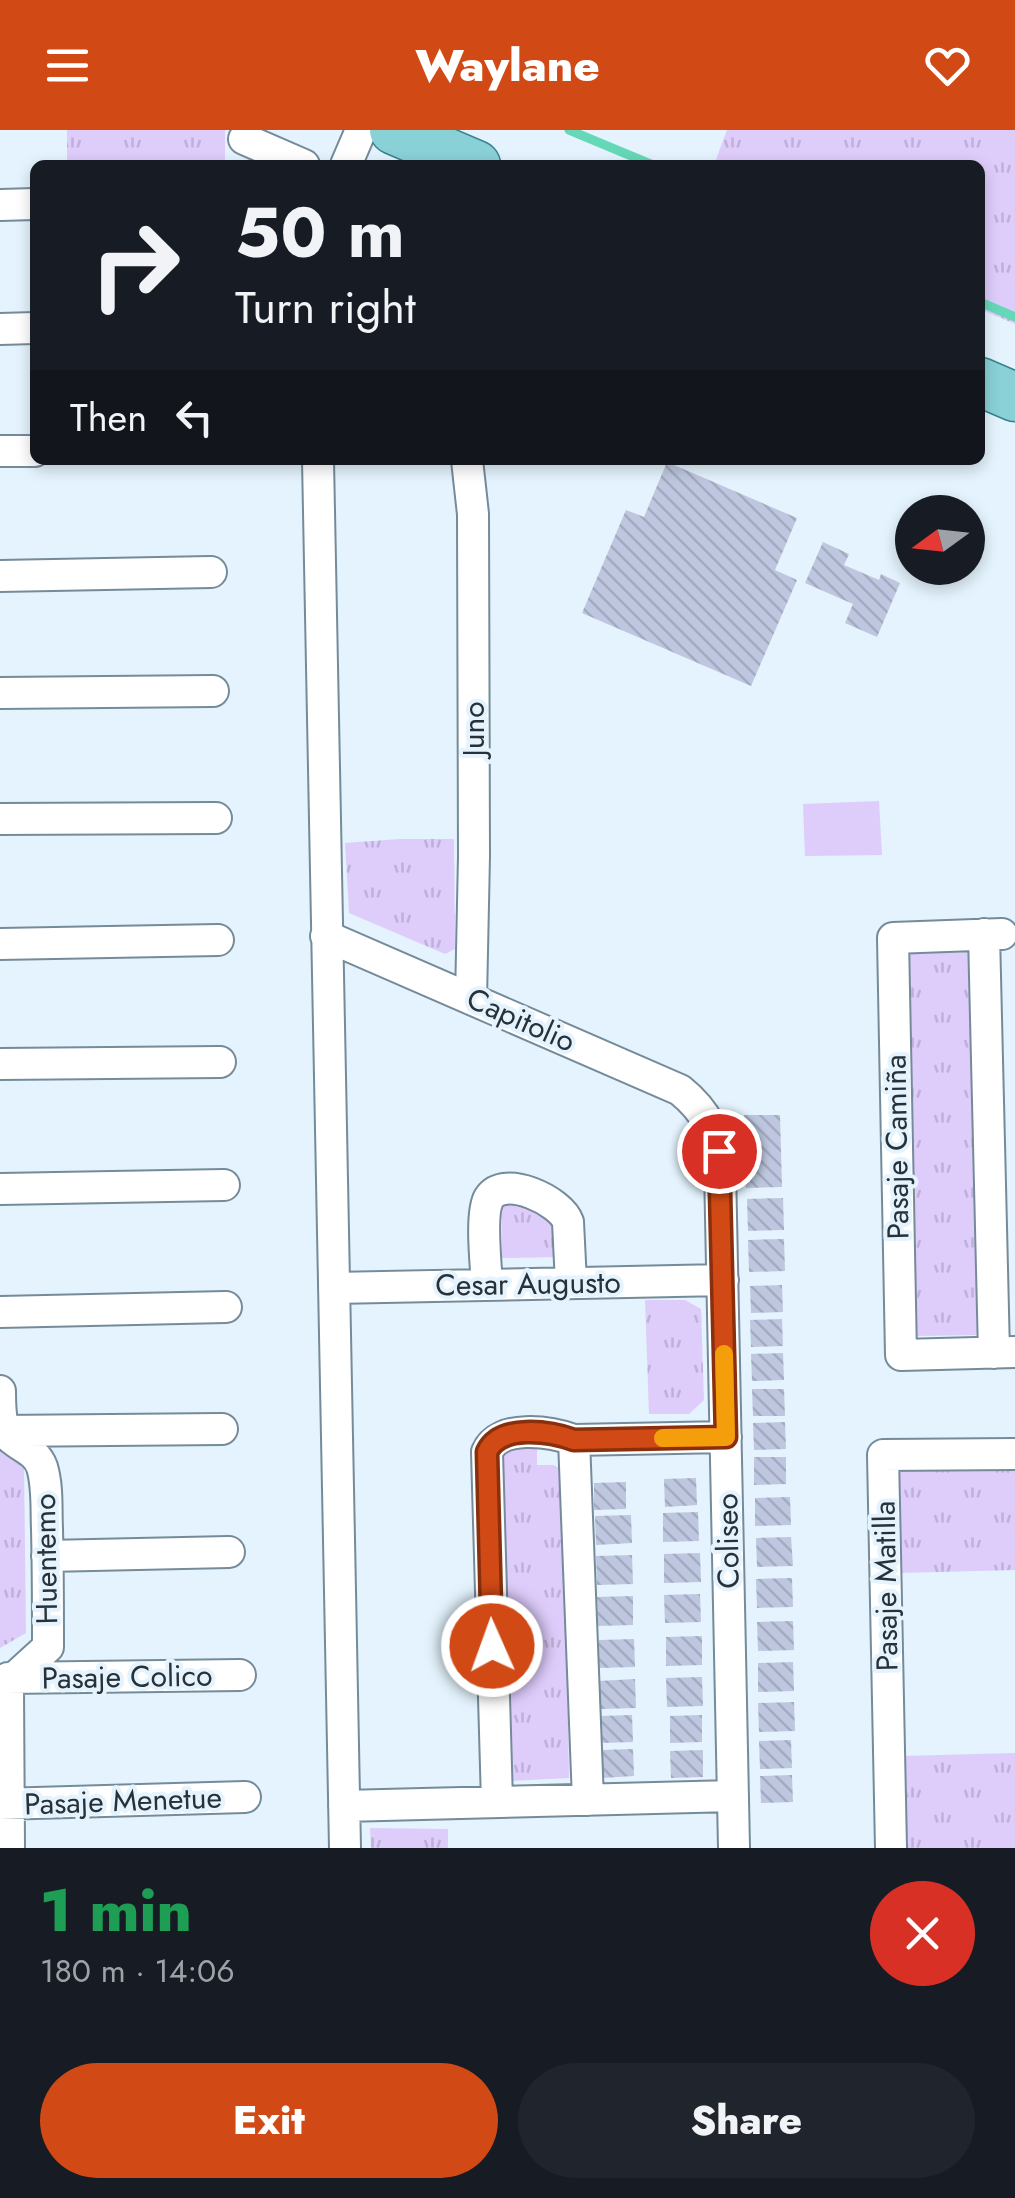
<!DOCTYPE html>
<html lang="en">
<head>
<meta charset="utf-8">
<style>
  body { margin:0; font-family:Jost,sans-serif; background:#20242c; color:#f1f3f6; height:100vh; display:flex; flex-direction:column; font-size:38px; white-space:nowrap }
  * { box-sizing:border-box; margin:0 }
  p { font-size:32px; color:#9ea1a6 }
  .icon { flex:none; width:55px; height:55px; fill:none; stroke:currentColor; stroke-width:2; stroke-linecap:round; stroke-linejoin:round }
  .map { position:relative; height:1718px; overflow:hidden }
  .details { display:flex; flex-direction:column; background:#171b24; flex:1 }
  .details>* { flex:none }
  .guide { position:absolute; left:30px; top:30px; width:955px; height:305px; border-radius:15px; box-shadow:0 5px 15px #0003; background:#171b24; color:#f1f3f6; overflow:hidden }
  .needle { width:65px; rotate:255deg }
  .fabs { position:absolute; left:895px; top:365px; display:grid; gap:20px }
  .fabs a { display:grid; place-items:center; width:90px; height:90px; border-radius:50%; background:#171b24; box-shadow:0 5px 15px #0003; font-size:50px }
  .pin { position:absolute; display:grid; place-items:center; width:85px; height:85px; color:#fff; margin:-42px; border:5px solid #fff; border-radius:50%; box-shadow:0 2px 10px #0007 }
  .me { position:absolute; width:110px; margin:-55px; rotate:358deg; stroke-linejoin:round; filter:drop-shadow(0 0 8px #0008) }
  .turn { display:flex; align-items:center; gap:35px; height:210px; padding:0 40px; font-size:45px }
  .turn .icon { width:130px; height:130px; stroke-width:2.5 }
  .turn b { display:block; font-size:70px; line-height:85px }
  .then { display:flex; align-items:center; height:95px; padding:0 40px; background:#0003; gap:20px; font-size:38px }
  .round { display:grid; place-items:center; flex:none; width:105px; height:105px; border-radius:52px; background:#20242c }
  .summary { display:flex; align-items:center; justify-content:space-between; height:170px; padding:0 40px }
  h1 { font-size:60px; font-weight:800; line-height:75px; color:#1e9e55 }
  .action { display:flex; gap:20px; margin-top:auto; padding:20px 40px }
  .action a { flex:1; height:115px; border-radius:60px; background:#d14a16; color:#fff; font-size:40px; font-weight:800; line-height:115px; text-align:center }
  .action a+a { background:#20242c; color:#f1f3f6 }
  header { display:flex; justify-content:space-between; align-items:center; height:130px; padding:0 40px; background:#d14a16; color:#fff; font-size:45px; font-weight:800 }
  .map>svg:first-child { display:block }
  .grass { fill:url(#grass-tufts) }
  .pitch { fill:#deccfb }
  .lines { fill:none; stroke-linecap:round; stroke-linejoin:round }
  .stream { stroke:#65d8b8; stroke-width:9 }
  .building { fill:url(#building-back-hatch) }
  .minor-casing { stroke:#758b9a; stroke-width:34 }
  .primary-casing { stroke:#35848e; stroke-width:51 }
  .minor { stroke:#fff; stroke-width:30 }
  .primary { stroke:#8ad0d7; stroke-width:48 }
  .route-casing { stroke:#88300e; stroke-width:25 }
  .route { stroke:#d14a16; stroke-width:18 }
  .slow { stroke:#f59e0b; stroke-width:18 }
  .labels { text-anchor:middle; stroke-width:8; stroke-linejoin:round; paint-order:stroke }
  .street-label { font-size:30px; fill:#283138; stroke:#e4f3fd }
</style>
</head>
<body>
<header><svg class="icon" aria-label="menu" viewBox="0 0 24 24"><path d="M4 6h16M4 12h16M4 18h16"/></svg>Waylane<svg class="icon" aria-label="heart" viewBox="0 0 24 24"><path d="M12 20l-8-8c-3-5 5-10 8-4 3-6 11-1 8 4z"/></svg></header>
<div class="map">
<svg width="1015" height="1718" viewBox="0 0 1015 1718">
  <defs>
    <pattern id="grass-tufts" width="24" height="20" patternUnits="userSpaceOnUse" patternTransform="scale(2.5)"><rect width="24" height="20" fill="#deccfb"/><path d="M3 7l-1-3M5 7V3M7 7l1-3M15 17l-1-3M17 17v-4M19 17l1-3" fill="none" stroke="#beb0d8"/></pattern>
    <pattern id="building-back-hatch" width="6" height="6" patternUnits="userSpaceOnUse" patternTransform="scale(2.5)"><rect width="6" height="6" fill="#bec7df"/><path d="M-1 5l2 2M0 0l6 6M5-1l2 2" fill="none" stroke="#a3abc0"/></pattern>
  </defs>
  <rect width="100%" height="100%" fill="#e4f3fd"/>
  <path class="grass" d="M67,0H225V35H67Z
    M727,0H1015V194L980,179V35H714Z
    M400,709H454L455,819L445,824L349,783L345,713Z
    M969,822L979,1205L916,1206L906,824Z
    M502,1067L560,1088V1127L502,1128Z
    M645,1170H685L701,1179L704,1270L689,1284H649Z
    M537,1315V1335H553L564,1340L569,1648L509,1651L502,1317Z
    M0,1319L24,1334L26,1503L0,1518Z
    M1015,1336V1440L900,1443L896,1339Z
    M1015,1623V1718H904L901,1626Z
    M370,1698L448,1699V1718H371Z"/>
  <path class="pitch" d="M879,671L882,725L805,726L803,674Z"/>
  <g class="lines">
    <path class="stream" d="M569,0L653,35
      M980,172L1015,187"/>
  </g>
  <path class="building" d="M667,332L797,388L775,440L797,450L751,556L582,483L626,380L644,387Z
    M823,412L849,424L844,435L879,450L881,444L900,453L877,507L845,493L853,474L805,453Z
    M744,985H780L782,1057L746,1058Z
    M783,1068L784,1100L748,1101L747,1069Z
    M784,1109L785,1141L749,1142L748,1110Z
    M782,1155L783,1182L751,1183L750,1156Z
    M782,1189L783,1216L751,1217L750,1190Z
    M783,1223L784,1250L752,1251L751,1224Z
    M752,1259H784L785,1286H753Z
    M785,1292L786,1319L754,1320L753,1293Z
    M754,1327H786V1354L754,1355Z
    M696,1348L697,1375L665,1377L664,1349Z
    M626,1352V1379L594,1380V1353Z
    M790,1367L791,1395L755,1396V1368Z
    M698,1382L699,1411L663,1412V1383Z
    M631,1385L632,1413L596,1415L595,1386Z
    M791,1407L793,1436L757,1437L756,1408Z
    M700,1423L701,1452L664,1453V1424Z
    M632,1425L633,1454L597,1455L596,1426Z
    M792,1448L793,1477L757,1478L756,1449Z
    M700,1464L701,1492L665,1493L664,1465Z
    M633,1466V1495L598,1496L597,1467Z
    M793,1491L794,1520L758,1521L757,1492Z
    M702,1506V1535L666,1536V1507Z
    M634,1509L635,1537L599,1538V1510Z
    M793,1532L794,1561L758,1562V1533Z
    M702,1547L703,1576L667,1577L666,1548Z
    M635,1549L636,1578L600,1579L599,1551Z
    M794,1572L795,1601L759,1602L758,1573Z
    M632,1585L633,1612L601,1613L600,1586Z
    M702,1585V1612L670,1613V1586Z
    M791,1610L792,1638L760,1639L759,1611Z
    M633,1619L634,1646L602,1648L601,1620Z
    M703,1620V1647L671,1648L670,1621Z
    M792,1645L793,1672L761,1673L760,1646Z"/>
  <g class="lines">
    <defs>
      <path id="minor" d="M244,9L304,35
        M346,35L361,0
        M0,75L35,74
        M0,199L35,198
        M0,321H35
        M318,330L345,1718
        M467,330L473,384L474,726L471,869
        M0,446L211,442
        M0,563L213,561
        M0,689L216,688
        M984,804L994,1223
        M1002,804L893,808L901,1225L1015,1222
        M326,806L680,960C706,981 718,1004 720,1038L734,1718
        M0,814L218,810
        M0,934L220,932
        M0,1059L224,1055
        M487,1155C486,1136 480,1083 489,1068C504,1044 561,1071 568,1092L571,1153
        M334,1158L723,1150
        M0,1182L226,1177
        M0,1261C0,1273 0,1288 4,1299C13,1317 35,1317 42,1337C48,1357 46,1379 47,1399C48,1439 48,1478 48,1517L14,1548L8,1559L9,1718
        M0,1301L222,1299
        M574,1310L588,1670
        M47,1426L229,1422
        M8,1548L240,1545
        M497,1672L487,1322C499,1294 549,1301 574,1310L726,1307
        M0,1674L245,1667
        M344,1676L733,1666
        M891,1718L883,1325L1015,1324"/>
      <path id="primary" d="M394,0L476,35
        M980,252L1015,267"/>
    </defs>
    <use href="#minor" class="minor-casing"/>
    <use href="#primary" class="primary-casing"/>
    <use href="#minor" class="minor"/>
    <use href="#primary" class="primary"/>
  </g>
  <g class="lines">
    <defs>
      <path id="route" d="M492,1516L487,1322C500,1294 549,1301 574,1310L726,1307L719,1021"/>
    </defs>
    <use href="#route" class="route-casing"/>
    <use href="#route" class="route"/>
    <path class="slow" d="M663,1308L726,1307L724,1224"/>
  </g>
  <g class="labels">
    <g class="street-label">
      <text transform="translate(474 599) rotate(-90)" y="10">Juno</text>
      <text transform="translate(521 890) rotate(24)" y="10">Capitolio</text>
      <text transform="translate(897 1017) rotate(-91)" y="10">Pasaje Camiña</text>
      <text transform="translate(528 1154) rotate(-1)" y="10">Cesar Augusto</text>
      <text transform="translate(728 1411) rotate(-91)" y="10">Coliseo</text>
      <text transform="translate(46 1429) rotate(-91)" y="10">Huentemo</text>
      <text transform="translate(886 1456) rotate(-91)" y="10">Pasaje Matilla</text>
      <text transform="translate(127 1547) rotate(-1)" y="10">Pasaje Colico</text>
      <text transform="translate(123 1671) rotate(-2)" y="10">Pasaje Menetue</text>
    </g>
  </g>
</svg>
<div class="fabs">
<a><svg class="needle" viewBox="-14 -14 28 28"><path d="M0-13l5 13h-10z" fill="#e53935"/><path d="M0 13l5-13h-10z" fill="#9ea1a6"/></svg></a>
</div>
<div class="pin" style="left:719px;top:1021px;background:#d93025"><svg class="icon" aria-label="arrive" viewBox="0 0 24 24"><path d="M6 21V4h12l-3 4 3 4H6"/></svg></div>
<svg class="me" style="left:492px;top:1516px" viewBox="-20 -20 40 40"><circle r="17" fill="#d14a16" stroke="#fff" stroke-width="3"/><path d="M0-11L8 9 0 5-8 9z" fill="#fff"/></svg>
<div class="guide">
<div class="turn"><svg class="icon" aria-label="right" viewBox="0 0 24 24"><path d="M7 20v-9h11M14 6l5 5-5 5"/></svg><div><b>50 m</b>Turn right</div></div>
<div class="then">Then<svg class="icon" aria-label="left" viewBox="0 0 24 24"><path d="M17 20v-9H6M10 6l-5 5 5 5"/></svg></div>
</div>
</div>
<section class="details">
<div class="summary"><div><h1>1 min</h1><p>180 m · 14:06</p></div><a class="round" style="background:#d93025;color:#fff"><svg class="icon" aria-label="close" viewBox="0 0 24 24"><path d="M6 6l12 12M18 6L6 18"/></svg></a></div>
<div class="action"><a>Exit</a><a>Share</a></div>
</section>
</body>
</html>
